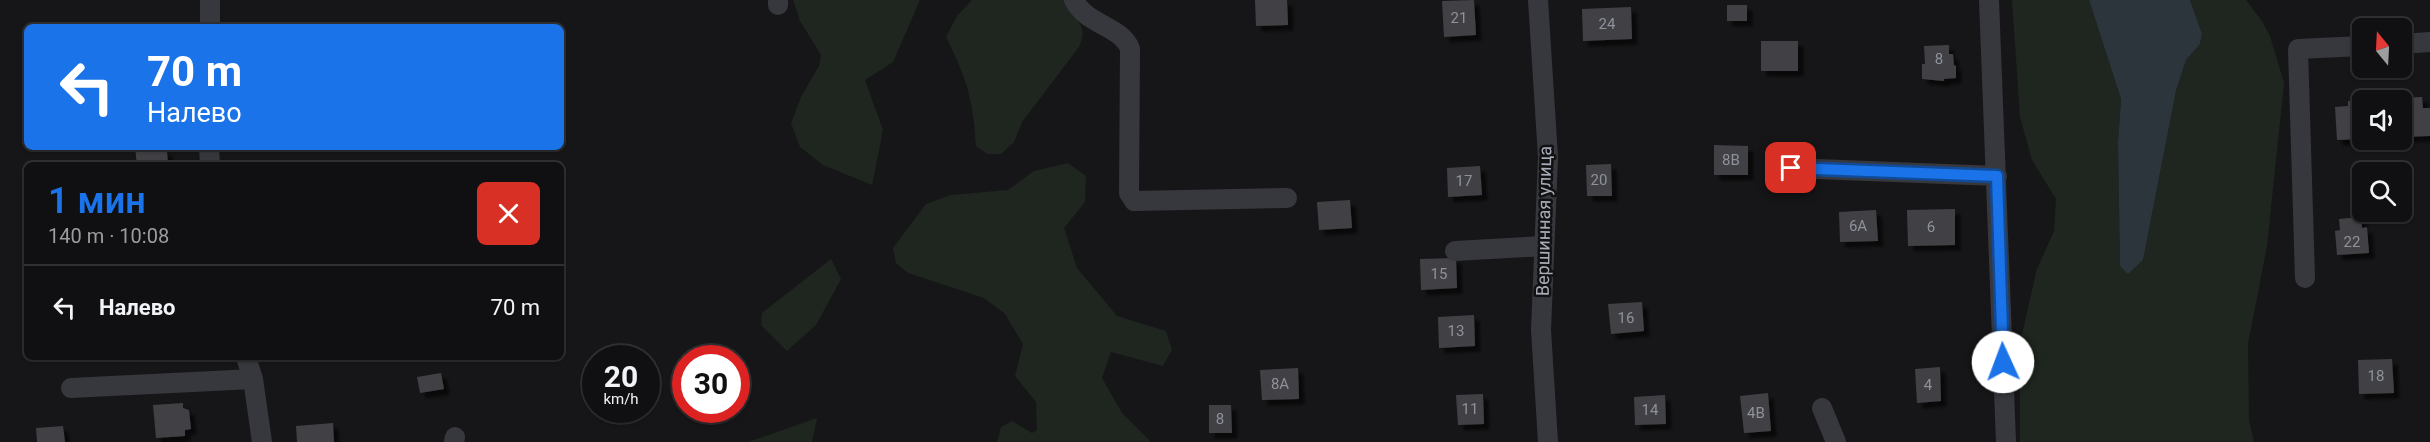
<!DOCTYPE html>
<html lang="ru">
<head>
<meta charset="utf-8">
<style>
  body { margin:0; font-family:Roboto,sans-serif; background:#1e1e20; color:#f1f3f6; height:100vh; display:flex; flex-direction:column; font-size:22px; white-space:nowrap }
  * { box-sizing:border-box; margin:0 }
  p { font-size:20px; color:#9c9d9f }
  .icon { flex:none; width:33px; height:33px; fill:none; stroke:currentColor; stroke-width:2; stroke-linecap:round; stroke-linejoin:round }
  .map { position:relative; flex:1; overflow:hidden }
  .details { position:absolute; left:24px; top:162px; width:540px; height:198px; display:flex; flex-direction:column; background:#101012; border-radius:9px; box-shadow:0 2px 4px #0004,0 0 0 2px #303032 }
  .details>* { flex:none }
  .top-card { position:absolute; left:24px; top:24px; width:540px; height:126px; border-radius:9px; box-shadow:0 2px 4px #0004,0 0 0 2px #303032; background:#1a73e8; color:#fff; overflow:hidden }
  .needle { width:39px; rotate:342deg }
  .fabs { position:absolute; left:2352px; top:18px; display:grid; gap:12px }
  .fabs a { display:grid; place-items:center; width:60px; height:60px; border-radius:9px; background:#101012; box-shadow:0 2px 4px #0004,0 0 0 2px #303032; font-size:30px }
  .speed { position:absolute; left:582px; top:345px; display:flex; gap:12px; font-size:30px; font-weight:700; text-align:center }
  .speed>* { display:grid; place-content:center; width:78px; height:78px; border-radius:50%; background:#101012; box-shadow:0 2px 4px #0004,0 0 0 2px #303032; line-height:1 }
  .speed small { font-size:15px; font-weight:400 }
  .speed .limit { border:9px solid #d22; background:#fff; color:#111 }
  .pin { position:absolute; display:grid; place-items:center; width:51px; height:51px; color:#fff; margin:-26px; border-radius:12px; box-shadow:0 3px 9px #0006 }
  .me { position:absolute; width:66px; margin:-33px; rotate:358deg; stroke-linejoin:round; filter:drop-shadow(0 0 4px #0008) }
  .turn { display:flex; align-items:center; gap:21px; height:126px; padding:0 24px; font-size:27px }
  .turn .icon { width:78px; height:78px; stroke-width:2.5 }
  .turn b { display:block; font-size:42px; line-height:51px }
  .round { display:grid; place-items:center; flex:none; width:63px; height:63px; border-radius:9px; background:#1e1e20 }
  .headline { display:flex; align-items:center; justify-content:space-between; height:102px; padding:0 24px }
  h1 { font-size:36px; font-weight:600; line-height:45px; color:#1a73e8 }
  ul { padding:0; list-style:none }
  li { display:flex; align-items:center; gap:18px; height:84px; padding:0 24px; border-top:2px solid #303032 }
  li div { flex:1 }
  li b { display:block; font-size:22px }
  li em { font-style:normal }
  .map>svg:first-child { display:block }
  .green { fill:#1e261f }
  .water { fill:#2c353c }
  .building { fill:#404145; filter:url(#shadow) }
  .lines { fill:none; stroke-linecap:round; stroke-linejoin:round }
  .minor { stroke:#37383d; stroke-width:20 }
  .route-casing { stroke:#114b97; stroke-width:15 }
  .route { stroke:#1a73e8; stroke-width:10 }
  .labels { text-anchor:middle; stroke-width:5; stroke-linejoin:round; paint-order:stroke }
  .number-label { font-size:15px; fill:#8e929b }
  .street-label { font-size:18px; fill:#a8adb8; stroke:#111113 }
</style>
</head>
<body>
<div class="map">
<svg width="2430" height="442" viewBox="0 0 2430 442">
  <defs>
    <filter id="shadow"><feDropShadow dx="5.5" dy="5.5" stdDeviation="1.5" flood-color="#0009"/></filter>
  </defs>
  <rect width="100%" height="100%" fill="#161618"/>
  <path class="green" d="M793,0H920L893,62L865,80L883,130L872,185L823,165L800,147L791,123L801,97L819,66L821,55L800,21Z
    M972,0H1065C1073,21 1090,23 1079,47L1022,122L1014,142L1001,154H987L976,146C973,99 967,79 946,37L957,16Z
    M2012,0H2089L2121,99L2118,142L2120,266L2128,273L2143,260L2176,91L2186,60L2200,44L2202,34L2190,0H2246L2262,21L2270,36L2284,83L2267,246L2248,344L2249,421L2254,442H2020V343L2037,269L2054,231L2056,199L2032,160L2020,117Z
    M1068,163L1086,176L1085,202L1064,228L1077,268L1117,316L1166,331L1172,350L1163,366L1111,352L1102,378L1122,413L1151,442H997L1001,427L1012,421L1032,433L1037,430L1036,402L1015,376L1023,344L1005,314L984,298L908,273L896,263L893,248L926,204L951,195L1008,190L1034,171Z
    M831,259L841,279L816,325L787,351L761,325L762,313Z
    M817,418L812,442H748Z"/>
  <path class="water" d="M2089,0H2190L2202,34L2200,44L2186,60L2176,91L2143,260L2128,274L2120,266L2118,142L2121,99Z"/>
  <path class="building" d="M1255,0H1287L1288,25L1256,26Z
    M1474,0L1476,35L1444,37L1442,1Z
    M1727,5H1747V21H1727Z
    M1631,7L1632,39L1583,41L1582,9Z
    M1761,41H1798V71H1761Z
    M1949,45V54H1953L1954,66L1956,65V78L1944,79V81L1922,79V64H1925L1924,46Z
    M2422,97L2423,108H2430V136L2402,137V100H2398V98Z
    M2362,100V139L2337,140L2335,107L2348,106V101Z
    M1714,145L1748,146V175H1714Z
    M135,147H163V152L167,151L168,165H137Z
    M1611,164L1612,196H1587L1586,165Z
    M1480,166L1482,195L1448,197L1447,168Z
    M1350,200L1352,228L1319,230L1317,202Z
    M1955,209V245L1908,246L1907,210Z
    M1876,210L1878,241L1840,242L1839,212Z
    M2361,217L2362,228L2367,227L2369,253L2337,255L2335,231L2340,230L2339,219Z
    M1456,258L1457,288L1421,290L1420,259Z
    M1642,302L1644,331L1611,334L1608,304Z
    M1474,315L1475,346L1439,348L1438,317Z
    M2392,359L2394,393L2359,394L2358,360Z
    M1940,367L1941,401L1917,403L1915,369Z
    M1298,368L1299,399L1262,400L1260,370Z
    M441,373L444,389L420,393L417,377Z
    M1768,393L1771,431L1744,433L1740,396Z
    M1483,394L1484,424L1458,425L1456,395Z
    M1665,395L1666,424L1635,425L1634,397Z
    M183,403V408L189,410L191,429L185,430V436L156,438L153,405Z
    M1209,405H1231L1232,433H1209Z
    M333,423L334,442H297L296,426Z
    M63,426L65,442H37L36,428Z"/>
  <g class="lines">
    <path class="minor" d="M778,0V5
      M1074,0C1086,25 1122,26 1130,49L1129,193L1134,201L1287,198
      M1538,0L1548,157L1541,330L1548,442
      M1989,0L2006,442
      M210,27V0
      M2402,44L2430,42
      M209,147L210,165
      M1791,168L1997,176
      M1455,251L1544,246
      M2305,278L2298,49L2362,46
      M246,357L253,379L262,442
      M71,388L253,379
      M1822,408L1836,442
      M454,442L455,437"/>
  </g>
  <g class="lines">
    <defs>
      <path id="route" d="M1791,168L1997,176L2003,362"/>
    </defs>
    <use href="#route" class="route-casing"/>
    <use href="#route" class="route"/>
  </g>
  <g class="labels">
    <g class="number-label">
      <text x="1459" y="23">21</text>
      <text x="1607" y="29">24</text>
      <text x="1939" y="64">8</text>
      <text x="1731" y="165">8В</text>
      <text x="1599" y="185">20</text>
      <text x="1464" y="186">17</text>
      <text x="1858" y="231">6А</text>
      <text x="1931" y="232">6</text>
      <text x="2352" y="247">22</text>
      <text x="1439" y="279">15</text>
      <text x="1626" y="323">16</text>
      <text x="1456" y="336">13</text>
      <text x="2376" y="381">18</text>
      <text x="1280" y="389">8А</text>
      <text x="1928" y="390">4</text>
      <text x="1470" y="414">11</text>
      <text x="1650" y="415">14</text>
      <text x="1756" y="418">4В</text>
      <text x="1220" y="424">8</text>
    </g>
    <g class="street-label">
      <text transform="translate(1544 221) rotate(-89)" y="6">Вершинная улица</text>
    </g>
  </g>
</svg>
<div class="fabs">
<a><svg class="needle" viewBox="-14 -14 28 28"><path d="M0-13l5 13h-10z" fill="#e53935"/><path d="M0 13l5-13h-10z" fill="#9c9d9f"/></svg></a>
<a><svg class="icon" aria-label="sound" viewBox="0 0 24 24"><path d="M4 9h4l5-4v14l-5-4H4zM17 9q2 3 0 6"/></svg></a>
<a><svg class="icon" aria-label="search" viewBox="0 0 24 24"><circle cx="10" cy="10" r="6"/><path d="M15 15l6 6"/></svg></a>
</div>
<div class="speed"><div>20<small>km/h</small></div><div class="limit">30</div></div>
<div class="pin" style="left:1791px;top:168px;background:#d93025"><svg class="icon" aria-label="arrive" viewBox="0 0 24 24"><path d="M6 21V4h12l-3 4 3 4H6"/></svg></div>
<svg class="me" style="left:2003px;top:362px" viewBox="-20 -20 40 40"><circle r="19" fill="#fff"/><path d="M0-13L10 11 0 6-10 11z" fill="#1a73e8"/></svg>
<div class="top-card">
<div class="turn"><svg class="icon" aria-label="left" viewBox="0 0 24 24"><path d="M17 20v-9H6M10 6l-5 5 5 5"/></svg><div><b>70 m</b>Налево</div></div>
</div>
<section class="details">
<div class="headline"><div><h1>1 мин</h1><p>140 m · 10:08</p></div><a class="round" style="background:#d93025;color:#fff"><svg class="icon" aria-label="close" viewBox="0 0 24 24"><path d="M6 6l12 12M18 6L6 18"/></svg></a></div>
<ul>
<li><svg class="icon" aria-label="left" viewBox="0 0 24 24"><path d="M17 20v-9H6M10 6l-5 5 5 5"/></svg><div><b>Налево</b></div><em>70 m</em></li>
</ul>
</section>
</div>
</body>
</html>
